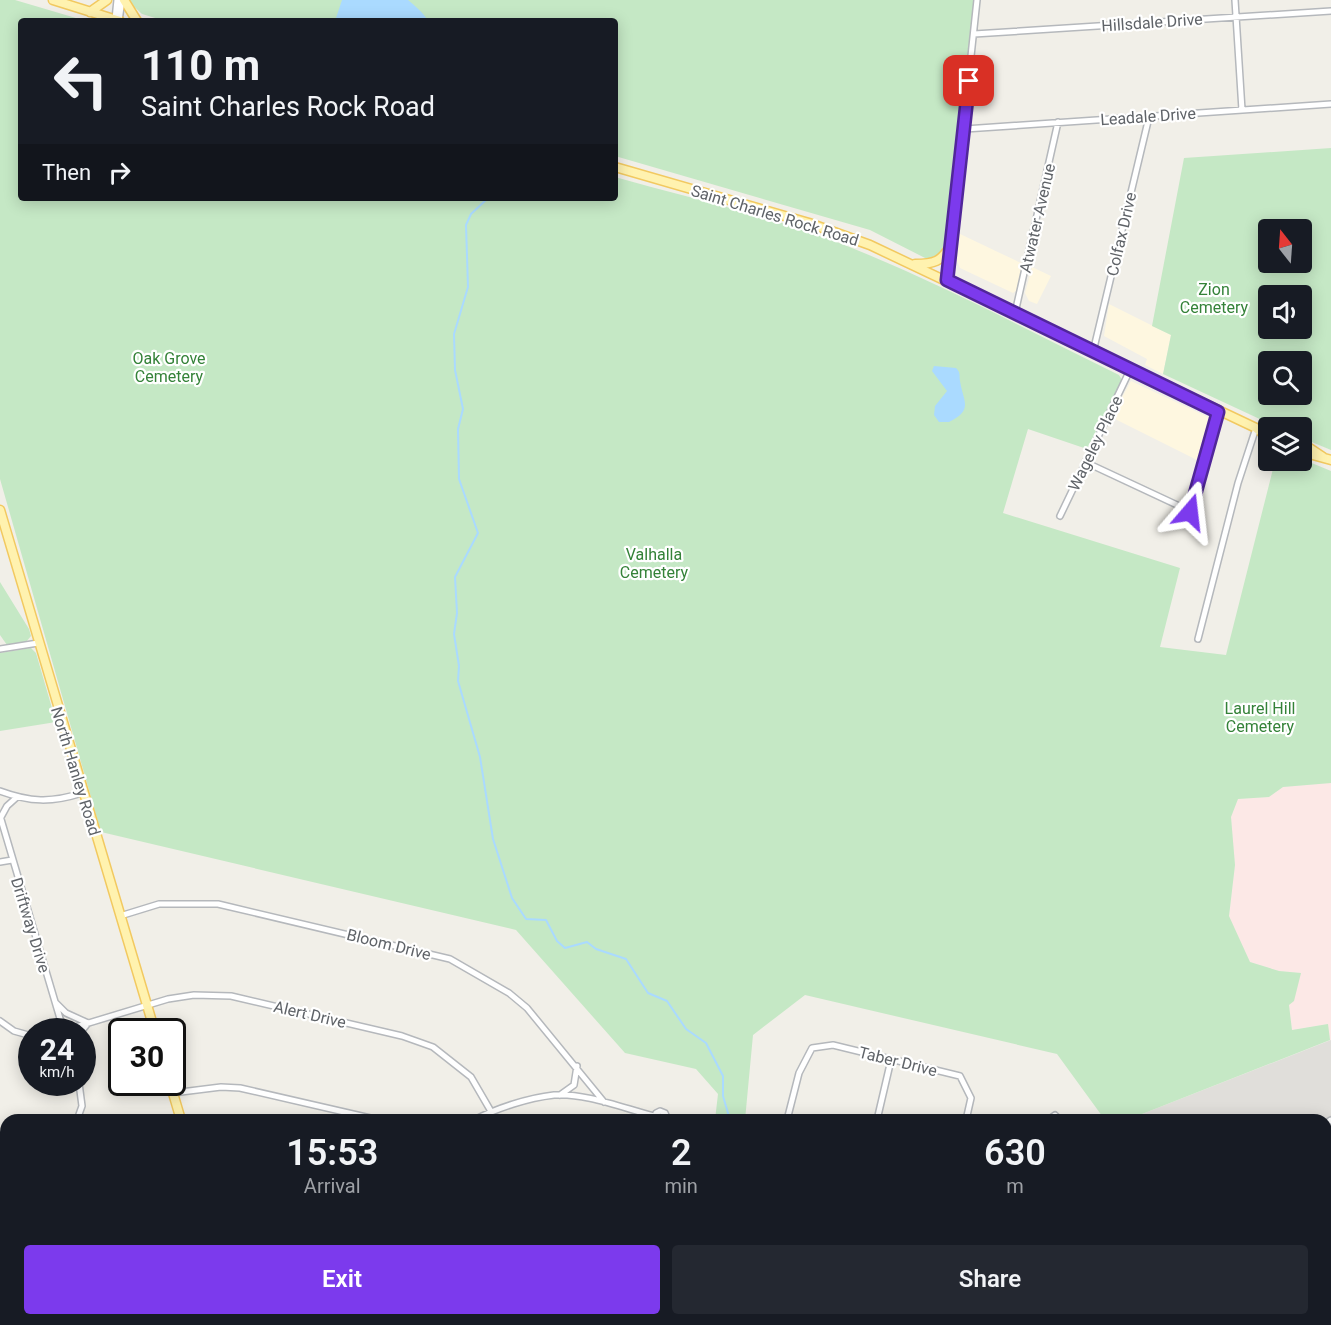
<!DOCTYPE html>
<html lang="en">
<head>
<meta charset="utf-8">
<style>
  body { margin:0; font-family:Roboto,sans-serif; background:#242831; color:#f1f3f6; height:100vh; display:flex; flex-direction:column; font-size:22px; white-space:nowrap }
  * { box-sizing:border-box; margin:0 }
  p { font-size:20px; color:#9ea1a6 }
  .icon { flex:none; width:33px; height:33px; fill:none; stroke:currentColor; stroke-width:2; stroke-linecap:round; stroke-linejoin:round }
  .map { position:relative; flex:1; overflow:hidden }
  .sheet { position:absolute; left:0px; top:1114px; width:1332px; height:212px; display:flex; flex-direction:column; background:#171b24; border-radius:18px 18px 0 0; box-shadow:0 3px 15px #0003 }
  .sheet>* { flex:none }
  .hud { position:absolute; left:18px; top:18px; width:600px; height:183px; border-radius:6px; box-shadow:0 3px 15px #0003; background:#171b24; color:#f1f3f6; overflow:hidden }
  .needle { width:39px; rotate:343deg }
  .tools { position:absolute; left:1258px; top:219px; display:grid; gap:12px }
  .tools a { display:grid; place-items:center; width:54px; height:54px; border-radius:6px; background:#171b24; box-shadow:0 3px 15px #0003; font-size:30px }
  .speed { position:absolute; left:18px; top:1018px; display:flex; gap:12px; font-size:30px; font-weight:700; text-align:center }
  .speed>* { display:grid; place-content:center; width:78px; height:78px; border-radius:50%; background:#171b24; box-shadow:0 3px 15px #0003; line-height:1 }
  .speed small { font-size:15px; font-weight:400 }
  .speed .limit { border:3px solid #111; border-radius:9px; background:#fff; color:#111 }
  .pin { position:absolute; display:grid; place-items:center; width:51px; height:51px; color:#fff; margin:-26px; border-radius:12px; box-shadow:0 3px 9px #0006 }
  .me { position:absolute; width:66px; margin:-33px; rotate:17deg; stroke-linejoin:round; filter:drop-shadow(0 0 4px #0008) }
  .turn { display:flex; align-items:center; gap:21px; height:126px; padding:0 24px; font-size:27px }
  .turn .icon { width:78px; height:78px; stroke-width:2.5 }
  .turn b { display:block; font-size:42px; line-height:51px }
  .then { display:flex; align-items:center; height:57px; padding:0 24px; background:#0003; gap:12px; font-size:22px }
  .eta { display:flex; justify-content:space-evenly; align-items:center; height:102px; text-align:center }
  .eta b { font-size:36px; font-weight:600; line-height:42px }
  .primary-button { display:flex; gap:12px; margin-top:auto; padding:12px 24px }
  .primary-button a { flex:1; height:69px; border-radius:6px; background:#7c3aed; color:#fff; font-size:24px; font-weight:600; line-height:69px; text-align:center }
  .primary-button a+a { background:#242831; color:#f1f3f6 }
  .map>svg:first-child { display:block }
  .commercial { fill:#fef7e0 }
  .industrial { fill:#e0deda }
  .medical { fill:#fce8e6 }
  .green { fill:#c5e8c5; fill-rule:evenodd }
  .water { fill:#aadaff }
  .lines { fill:none; stroke-linecap:round; stroke-linejoin:round }
  .stream { stroke:#aadaff; stroke-width:2 }
  .minor-casing { stroke:#b5b8bc; stroke-width:8 }
  .primary-casing { stroke:#f2c960; stroke-width:11 }
  .minor { stroke:#fff; stroke-width:5 }
  .primary { stroke:#fff2af; stroke-width:8 }
  .route-casing { stroke:#51269a; stroke-width:15 }
  .route { stroke:#7c3aed; stroke-width:10 }
  .labels { text-anchor:middle; stroke-width:4.5; stroke-linejoin:round; paint-order:stroke }
  .street-label { font-size:16px; fill:#5f6368; stroke:#fff }
  .park-label { font-size:16px; fill:#348238; stroke:#fff }
</style>
</head>
<body>
<div class="map">
<svg width="1331" height="1325" viewBox="0 0 1331 1325">
  <rect width="100%" height="100%" fill="#f1efe8"/>
  <path class="commercial" d="M958,233L1023,264L1017,290L1013,293L960,268L957,261Z
    M1032,267L1051,276L1037,304L1029,301L1025,293Z
    M1109,304L1171,335L1163,374L1145,365L1147,359L1104,336Z
    M1131,381L1210,418L1212,424L1201,462L1111,417Z"/>
  <path class="industrial" d="M1331,1040V1294L1326,1293V1120H1140L1137,1116Z"/>
  <path class="medical" d="M1331,783V1040H1330L1327,1024L1292,1030L1289,1005L1301,973L1279,971L1250,962L1229,917L1235,865L1231,817L1238,799L1269,797L1283,787Z"/>
  <path class="green" d="M0,0H15L86,21H21V198H615V177C692,199 772,216 847,246C940,283 1029,331 1119,375L1122,380L1087,449L1028,429L1003,513L1180,568L1160,647L1226,655L1275,461L1302,459L1331,471V783L1283,787L1269,797L1238,799L1231,817L1235,865L1229,916L1250,962L1279,971L1301,973L1294,1001L1289,1005L1292,1030L1328,1024L1330,1040L1137,1116L1140,1120H1105L1057,1054L805,995L753,1035L745,1120H715L718,1094L696,1069L625,1053L516,930L101,832L0,479Z
    M127,0H975L946,247L941,256L929,260L870,230L615,156V21H165L142,14Z
    M1331,148V450L1302,438V428L1277,427L1163,374L1171,335L1152,326L1184,158ZM1269,230H1302V262H1269ZM1269,296H1302V328H1269ZM1269,362H1302V394H1269Z
    M0,582L29,629L31,636L26,642L7,645L0,635Z
    M31,648L36,653L56,722L0,731V653Z"/>
  <path class="water" d="M342,0H408C415,6 423,12 428,21H335Z
    M934,366L956,368C961,373 959,375 960,381C963,401 974,410 949,422H939L934,415L935,406L947,391L932,371Z"/>
  <g class="lines">
    <path class="stream" d="M488,198L471,214L466,225L468,287L454,334L455,370L463,409L458,429L459,479L478,533L455,577L457,613L454,634L459,666L458,681L480,757L493,839L512,898L526,919L546,920L557,941L565,948L587,942L596,949L626,959L648,993L667,1001L686,1029L706,1043L723,1076V1096L730,1120
      M774,1320L775,1325"/>
    <defs>
      <path id="minor" d="M1235,0L1242,110
        M115,19L117,0
        M119,21L122,0
        M974,34L1331,11
        M965,129L1331,104
        M947,280L977,0
        M1015,313L1058,122
        M1093,352L1149,117
        M1085,462L1190,511L1218,412
        M1060,516L1130,370
        M1198,639L1238,483L1256,428
        M0,649L38,643
        M0,791C30,802 51,803 82,793
        M0,816L64,1032
        M1,817L7,806L17,797
        M0,862L12,860
        M120,916L159,904H218L450,959L509,993L527,1008L604,1102
        M56,1003L66,1013L88,1023L81,1032
        M0,1021L14,1031L32,1036
        M59,1032L168,999L194,995L231,996L402,1036L433,1047L471,1077L496,1120
        M173,1093L221,1087L240,1088L379,1120
        M560,1095L574,1085L577,1066
        M77,1120L82,1106L79,1083
        M474,1120C497,1108 528,1098 554,1095C582,1092 626,1109 654,1116
        M654,1120L656,1113L660,1111L665,1113L668,1120
        M787,1120L799,1073L812,1048L833,1045L960,1076L971,1098L966,1120
        M877,1120L891,1060
        M1048,1120L1055,1115L1060,1120
        M1326,1123L1331,1120
        M0,1156L6,1154
        M1326,1156L1331,1170
        M0,1258L6,1256
        M44,1320L45,1325
        M452,1320L467,1325
        M606,1320L608,1325
        M701,1320L703,1325
        M859,1320L862,1325
        M1196,1320L1200,1325
        M151,1325L168,1320
        M919,1325L920,1320
        M1006,1325L1007,1320
        M1088,1325L1089,1320
        M1182,1325L1187,1320"/>
      <path id="primary" d="M53,0L120,21
        M124,0L137,21
        M90,12L107,0
        M615,167L809,223L870,245L1256,428L1269,438
        M915,264C934,264 941,262 951,245
        M1302,443L1323,457
        M1302,452L1331,460
        M0,510L155,1032
        M170,1083L181,1120
        M242,1320L244,1325"/>
    </defs>
    <use href="#minor" class="minor-casing"/>
    <use href="#primary" class="primary-casing"/>
    <use href="#minor" class="minor"/>
    <use href="#primary" class="primary"/>
  </g>
  <g class="lines">
    <defs>
      <path id="route" d="M969,81L947,280L1218,412L1190,512"/>
    </defs>
    <use href="#route" class="route-casing"/>
    <use href="#route" class="route"/>
  </g>
  <g class="labels">
    <g class="street-label">
      <text transform="translate(1152 22) rotate(-4)" y="6">Hillsdale Drive</text>
      <text transform="translate(1148 116) rotate(-4)" y="6">Leadale Drive</text>
      <text transform="translate(775 215) rotate(17)" y="6">Saint Charles Rock Road</text>
      <text transform="translate(1037 218) rotate(-77)" y="6">Atwater Avenue</text>
      <text transform="translate(1121 234) rotate(-77)" y="6">Colfax Drive</text>
      <text transform="translate(1095 443) rotate(-64)" y="6">Wageley Place</text>
      <text transform="translate(76 771) rotate(73)" y="6">North Hanley Road</text>
      <text transform="translate(31 925) rotate(73)" y="6">Driftway Drive</text>
      <text transform="translate(389 944) rotate(14)" y="6">Bloom Drive</text>
      <text transform="translate(310 1014) rotate(13)" y="6">Alert Drive</text>
      <text transform="translate(898 1061) rotate(14)" y="6">Taber Drive</text>
    </g>
    <g class="park-label">
      <text x="1214" y="295">Zion<tspan x="1214" dy="18">Cemetery</tspan></text>
      <text x="169" y="364">Oak Grove<tspan x="169" dy="18">Cemetery</tspan></text>
      <text x="654" y="560">Valhalla<tspan x="654" dy="18">Cemetery</tspan></text>
      <text x="1260" y="714">Laurel Hill<tspan x="1260" dy="18">Cemetery</tspan></text>
    </g>
  </g>
</svg>
<div class="tools">
<a><svg class="needle" viewBox="-14 -14 28 28"><path d="M0-13l5 13h-10z" fill="#e53935"/><path d="M0 13l5-13h-10z" fill="#9ea1a6"/></svg></a>
<a><svg class="icon" aria-label="sound" viewBox="0 0 24 24"><path d="M4 9h4l5-4v14l-5-4H4zM17 9q2 3 0 6"/></svg></a>
<a><svg class="icon" aria-label="search" viewBox="0 0 24 24"><circle cx="10" cy="10" r="6"/><path d="M15 15l6 6"/></svg></a>
<a><svg class="icon" aria-label="layers" viewBox="0 0 24 24"><path d="M12 4l9 5-9 5-9-5zM3 14l9 5 9-5"/></svg></a>
</div>
<div class="speed"><div>24<small>km/h</small></div><div class="limit">30</div></div>
<div class="pin" style="left:969px;top:81px;background:#d93025"><svg class="icon" aria-label="arrive" viewBox="0 0 24 24"><path d="M6 21V4h12l-3 4 3 4H6"/></svg></div>
<svg class="me" style="left:1190px;top:512px" viewBox="-20 -20 40 40"><path d="M0-17L14 15 0 8-14 15z" fill="#7c3aed" stroke="#fff" stroke-width="4"/></svg>
<div class="hud">
<div class="turn"><svg class="icon" aria-label="left" viewBox="0 0 24 24"><path d="M17 20v-9H6M10 6l-5 5 5 5"/></svg><div><b>110 m</b>Saint Charles Rock Road</div></div>
<div class="then">Then<svg class="icon" aria-label="right" viewBox="0 0 24 24"><path d="M7 20v-9h11M14 6l5 5-5 5"/></svg></div>
</div>
<section class="sheet">
<div class="eta">
<div><b>15:53</b><p>Arrival</p></div>
<div><b>2</b><p>min</p></div>
<div><b>630</b><p>m</p></div>
</div>
<div class="primary-button"><a>Exit</a><a>Share</a></div>
</section>
</div>
</body>
</html>
